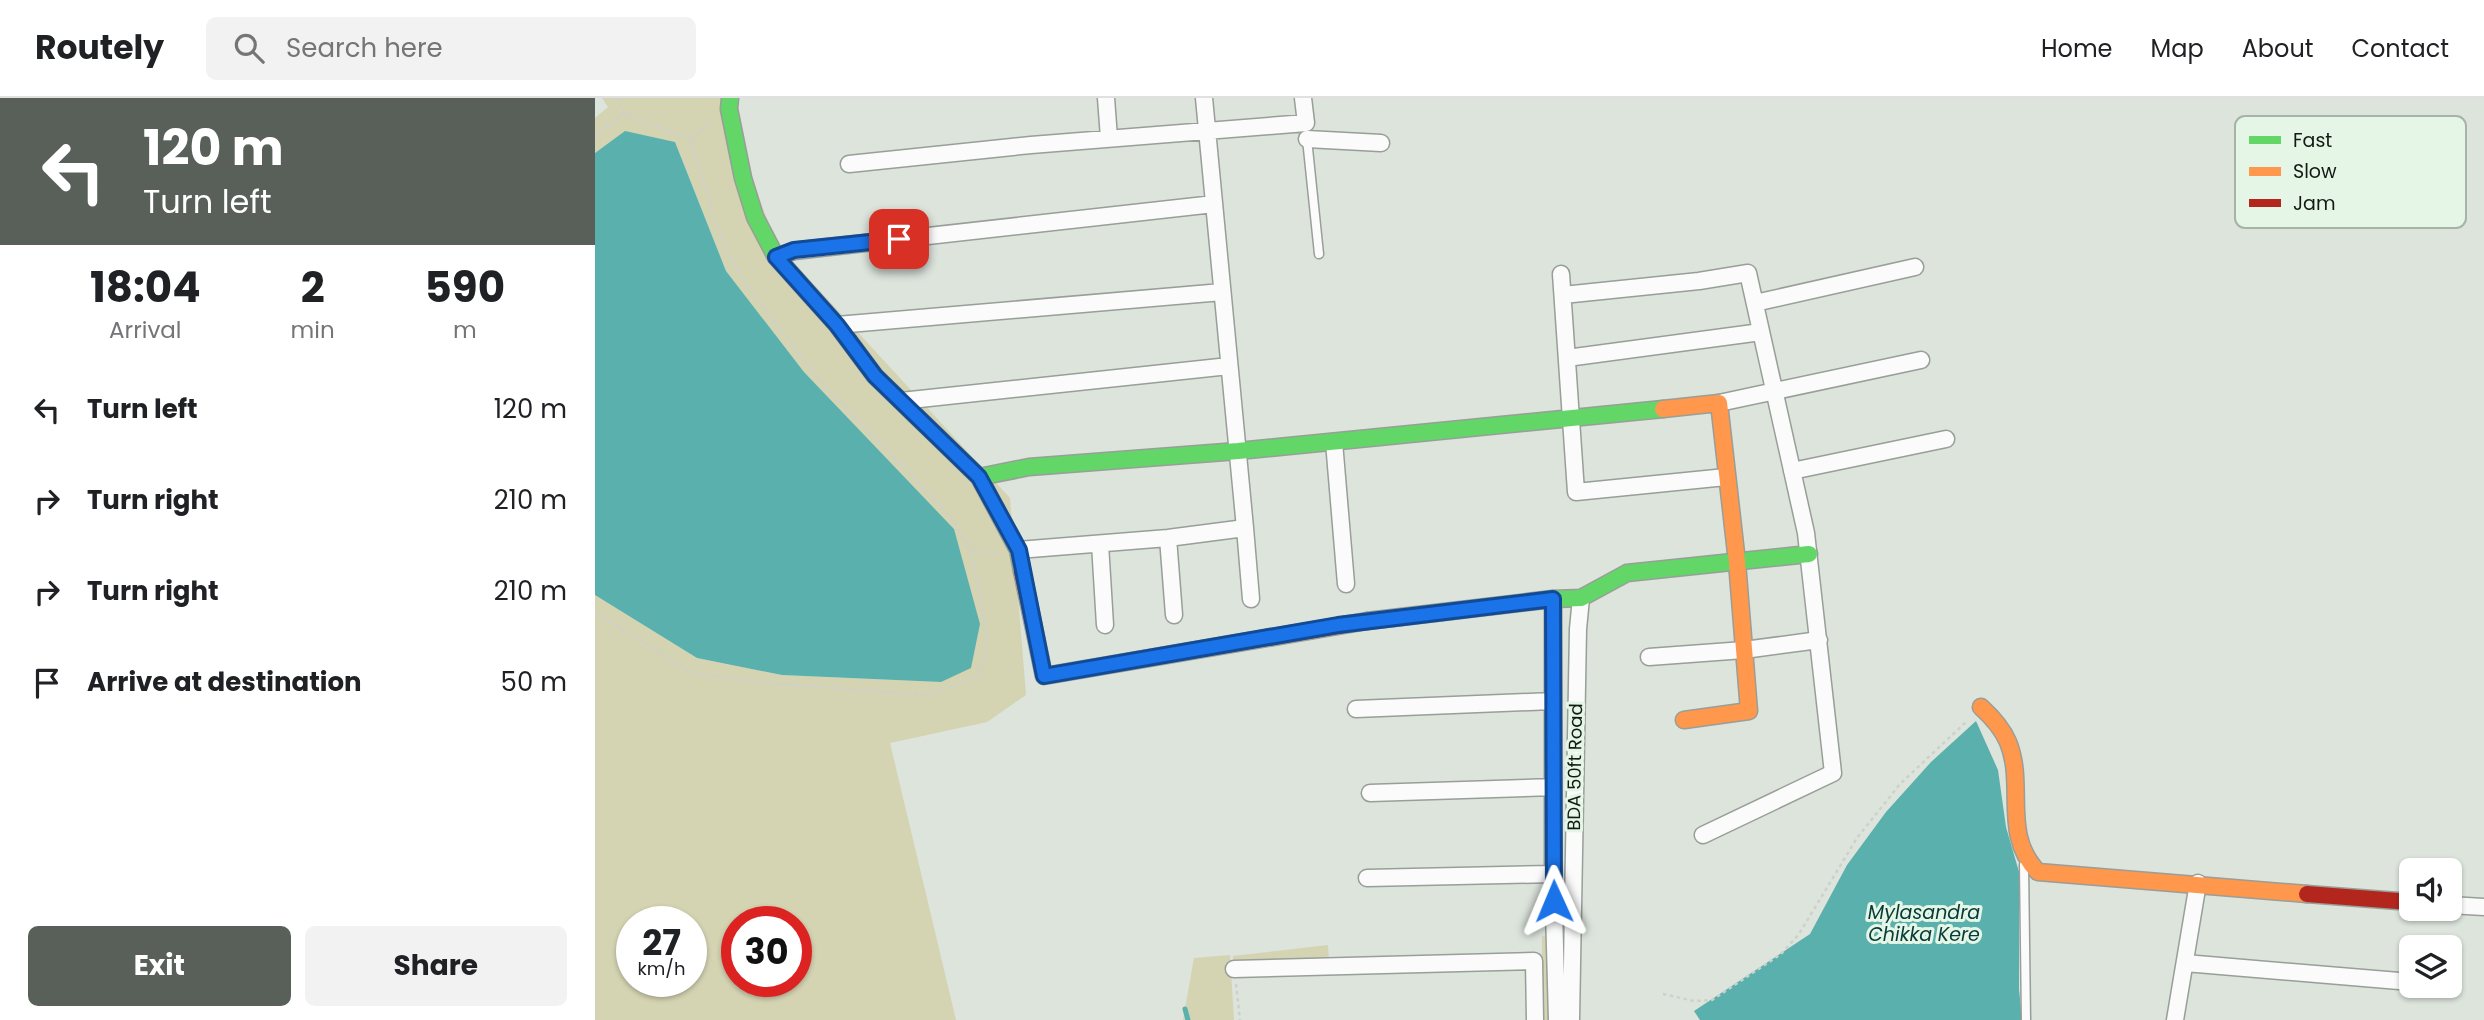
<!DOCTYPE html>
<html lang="en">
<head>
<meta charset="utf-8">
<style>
  body { margin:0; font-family:Poppins,sans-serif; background:#f2f2f2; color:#202124; height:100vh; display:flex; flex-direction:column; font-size:26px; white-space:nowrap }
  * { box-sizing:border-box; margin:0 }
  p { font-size:23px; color:#757577 }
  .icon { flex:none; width:38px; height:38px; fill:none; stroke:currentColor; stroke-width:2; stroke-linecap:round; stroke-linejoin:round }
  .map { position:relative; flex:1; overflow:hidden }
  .details { display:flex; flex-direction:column; background:#fff; width:595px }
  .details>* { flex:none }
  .hud { background:#596059; color:#fff; overflow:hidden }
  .controls { position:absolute; left:1804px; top:760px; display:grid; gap:14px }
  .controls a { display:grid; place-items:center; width:63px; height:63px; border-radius:10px; background:#fff; box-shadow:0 2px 5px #0004; font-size:35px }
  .speed { position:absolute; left:21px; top:808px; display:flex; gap:14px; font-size:35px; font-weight:700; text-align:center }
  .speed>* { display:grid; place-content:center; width:91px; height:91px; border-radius:50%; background:#fff; box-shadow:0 2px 5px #0004; line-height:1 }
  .speed small { font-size:18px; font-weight:400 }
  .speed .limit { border:10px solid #d22; background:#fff; color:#111 }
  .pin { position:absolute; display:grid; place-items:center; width:60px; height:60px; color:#fff; margin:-30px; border-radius:14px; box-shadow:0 4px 10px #0006 }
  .me { position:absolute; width:77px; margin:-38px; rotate:359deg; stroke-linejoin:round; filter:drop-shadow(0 0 5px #0008) }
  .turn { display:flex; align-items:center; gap:24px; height:147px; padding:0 28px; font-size:32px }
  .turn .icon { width:91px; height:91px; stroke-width:2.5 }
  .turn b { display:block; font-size:49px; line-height:60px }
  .eta { display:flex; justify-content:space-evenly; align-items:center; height:119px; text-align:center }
  .eta b { font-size:42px; font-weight:700; line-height:49px }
  .button { display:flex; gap:14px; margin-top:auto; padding:14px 28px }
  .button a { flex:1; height:80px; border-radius:10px; background:#596059; color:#fff; font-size:28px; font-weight:700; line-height:80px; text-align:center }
  .button a+a { background:#f2f2f2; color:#202124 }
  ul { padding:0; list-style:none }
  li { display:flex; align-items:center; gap:21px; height:91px; padding:0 28px }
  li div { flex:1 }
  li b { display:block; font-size:26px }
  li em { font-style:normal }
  header { display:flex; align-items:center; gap:42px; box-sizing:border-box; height:98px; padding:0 35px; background:#fff; border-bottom:2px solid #e0e0e0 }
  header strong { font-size:33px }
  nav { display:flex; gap:38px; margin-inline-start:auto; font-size:24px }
  .search { width:490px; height:63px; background:#f2f2f2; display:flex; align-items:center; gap:18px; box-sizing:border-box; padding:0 24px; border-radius:10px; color:#757577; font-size:26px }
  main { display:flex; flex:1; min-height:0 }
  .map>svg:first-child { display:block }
  .green { fill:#d4d3b2; fill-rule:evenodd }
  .water { fill:#5ab0ac }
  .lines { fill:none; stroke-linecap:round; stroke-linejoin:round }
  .stream { stroke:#5ab0ac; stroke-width:5 }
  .lane-casing { stroke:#989e98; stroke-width:11 }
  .street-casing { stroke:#989e98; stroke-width:19 }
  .fast-casing { stroke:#989e98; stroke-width:19 }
  .slow-casing { stroke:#989e98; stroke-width:19 }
  .jam-casing { stroke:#989e98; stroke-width:19 }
  .path { stroke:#ced0ce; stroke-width:2.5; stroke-dasharray:3.5 3.5; stroke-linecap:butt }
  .lane { stroke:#fafbfa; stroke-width:8 }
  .street { stroke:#fafbfa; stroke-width:16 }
  .fast { stroke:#63d668; stroke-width:16 }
  .slow { stroke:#ff974d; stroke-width:16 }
  .jam { stroke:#b3261e; stroke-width:16 }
  .route-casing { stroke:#114b97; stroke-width:18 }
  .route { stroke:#1a73e8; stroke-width:12 }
  .labels { text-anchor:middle; stroke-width:6; stroke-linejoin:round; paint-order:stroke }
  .street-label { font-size:18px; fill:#131913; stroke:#e5f5e6 }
  .water-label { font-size:19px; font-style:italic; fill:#063b3a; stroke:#e5f5e6 }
  .key { fill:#e5f5e6; stroke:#a6b3a7; stroke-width:2 }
  .key-label { font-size:19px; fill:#131913 }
</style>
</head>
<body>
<header>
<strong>Routely</strong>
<div class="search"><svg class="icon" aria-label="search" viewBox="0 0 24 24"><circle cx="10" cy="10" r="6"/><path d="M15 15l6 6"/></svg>Search here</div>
<nav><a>Home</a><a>Map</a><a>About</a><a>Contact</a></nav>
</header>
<main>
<section class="details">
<div class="hud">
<div class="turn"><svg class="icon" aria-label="left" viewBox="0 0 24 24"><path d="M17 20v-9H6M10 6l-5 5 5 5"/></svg><div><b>120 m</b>Turn left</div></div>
</div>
<div class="eta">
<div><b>18:04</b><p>Arrival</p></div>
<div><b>2</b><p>min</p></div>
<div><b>590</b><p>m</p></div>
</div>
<ul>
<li><svg class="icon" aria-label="left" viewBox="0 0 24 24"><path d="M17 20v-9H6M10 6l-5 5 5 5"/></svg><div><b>Turn left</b></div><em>120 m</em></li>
<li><svg class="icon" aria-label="right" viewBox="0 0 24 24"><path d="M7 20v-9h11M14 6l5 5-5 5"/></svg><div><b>Turn right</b></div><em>210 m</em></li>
<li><svg class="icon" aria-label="right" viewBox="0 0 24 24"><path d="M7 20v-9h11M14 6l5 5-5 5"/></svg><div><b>Turn right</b></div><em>210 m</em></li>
<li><svg class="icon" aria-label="arrive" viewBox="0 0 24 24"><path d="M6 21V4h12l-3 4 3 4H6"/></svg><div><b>Arrive at destination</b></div><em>50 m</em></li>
</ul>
<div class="button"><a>Exit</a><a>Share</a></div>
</section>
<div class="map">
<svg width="1889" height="922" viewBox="0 0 1889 922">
  <rect width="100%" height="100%" fill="#dce4dc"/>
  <path class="green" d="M7,0H129L180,144L415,400L431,597L392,624L295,645L361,922H0V497L102,560L187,577L346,584L359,431L209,274L131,173L80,44L30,34L0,55V20L13,9ZM37,824H96V884H37ZM142,824H201V884H142Z
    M956,837V922H946L947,838Z
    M733,847L734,864L639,871L638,858Z
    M635,857L639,922H588L599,860Z"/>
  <path class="water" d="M30,33L80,44L131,173L209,274L359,431L385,526L376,570L346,584L187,577L102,560L0,497V55Z
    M1381,623L1403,672L1411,729L1424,774V891L1427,922H1105L1099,913L1215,836L1252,767L1291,714L1336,664Z"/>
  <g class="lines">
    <path class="stream" d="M590,911L593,922"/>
    <defs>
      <path id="lane" d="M712,41L724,156
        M1429,767L1431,922"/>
      <path id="street" d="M511,0L514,40
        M712,41L786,45
        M254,66L436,47L711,25L708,0
        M181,159L199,153L619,106
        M966,176L981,394L1131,379
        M968,197L1104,183L1153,175L1211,435L1238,675L1108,737
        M1160,205L1320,169
        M242,227L627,194
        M972,260L1166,234
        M306,303L634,268
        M1124,305L1326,262
        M739,344L751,486
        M1197,373L1351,341
        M650,430L656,501
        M573,440L579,517
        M505,446L510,527
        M423,452L573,440L650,430L609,0
        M958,501V776L962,922
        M1054,559L1149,552L1224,542
        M761,611L957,603
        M775,695L958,689
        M772,780L958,776
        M1855,807L1889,809
        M1590,865L1816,884
        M639,871L939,863L940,922
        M976,922L983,531L986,500
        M1580,922L1603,785"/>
      <path id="fast" d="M135,0L134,11L148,80L160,119L181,159L242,227L280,278L384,379L423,452L427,473
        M384,379L434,369L643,353L1068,311
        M772,523L958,501L986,500L1032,475L1214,456"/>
      <path id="slow" d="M1068,311L1124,305L1142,464L1154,613L1089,622
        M1386,609C1397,619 1407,630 1413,644C1431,688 1406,736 1443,774L1712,796"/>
      <path id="jam" d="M427,473L449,578L772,523
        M1712,796L1816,804"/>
    </defs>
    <use href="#lane" class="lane-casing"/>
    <use href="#street" class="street-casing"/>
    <use href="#fast" class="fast-casing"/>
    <use href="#slow" class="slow-casing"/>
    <use href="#jam" class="jam-casing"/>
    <path class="path" d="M22,0L29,16
      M0,38L29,16L95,41L122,128L144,177L228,286L353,415L376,452L393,539L388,566L382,579L333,597L148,583L95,574L0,514
      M95,41L117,22
      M376,452L403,455
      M641,886L645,922
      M1068,896L1099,903L1117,902L1186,856L1204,836L1262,740L1305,686L1373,622"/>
    <use href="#lane" class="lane"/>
    <use href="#street" class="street"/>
    <use href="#fast" class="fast"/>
    <use href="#slow" class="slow"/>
    <use href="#jam" class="jam"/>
  </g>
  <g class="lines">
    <defs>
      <path id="route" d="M304,141L199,152L181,159L242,227L280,278L384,379L424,452L449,578L743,527L958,501L959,803"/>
    </defs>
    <use href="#route" class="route-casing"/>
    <use href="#route" class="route"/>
  </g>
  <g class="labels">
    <g class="street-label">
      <text transform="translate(980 669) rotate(-89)" y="6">BDA 50ft Road</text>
    </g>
    <g class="water-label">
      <text x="1329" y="821">Mylasandra<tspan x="1329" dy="22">Chikka Kere</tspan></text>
    </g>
  </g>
  <rect x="1640" y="18" width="231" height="112" rx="10" class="key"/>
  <rect x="1654" y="38" width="32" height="8" fill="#63d668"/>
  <rect x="1654" y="69" width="32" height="9" fill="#ff974d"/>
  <rect x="1654" y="101" width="32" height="8" fill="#b3261e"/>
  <g class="key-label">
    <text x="1698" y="49">Fast</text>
    <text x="1698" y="80">Slow</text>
    <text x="1698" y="112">Jam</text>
  </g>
</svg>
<div class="controls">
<a><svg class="icon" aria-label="sound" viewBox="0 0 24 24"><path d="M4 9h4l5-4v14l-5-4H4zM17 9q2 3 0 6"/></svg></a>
<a><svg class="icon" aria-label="layers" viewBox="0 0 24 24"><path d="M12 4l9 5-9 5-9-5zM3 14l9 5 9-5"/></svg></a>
</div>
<div class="speed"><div>27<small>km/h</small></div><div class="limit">30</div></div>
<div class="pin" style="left:304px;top:141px;background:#d93025"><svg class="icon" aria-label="arrive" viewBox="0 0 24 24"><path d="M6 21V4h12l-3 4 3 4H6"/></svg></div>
<svg class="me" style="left:959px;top:803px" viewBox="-20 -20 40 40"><path d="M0-17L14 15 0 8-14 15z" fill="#1a73e8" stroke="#fff" stroke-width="4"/></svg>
</div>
</main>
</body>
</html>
